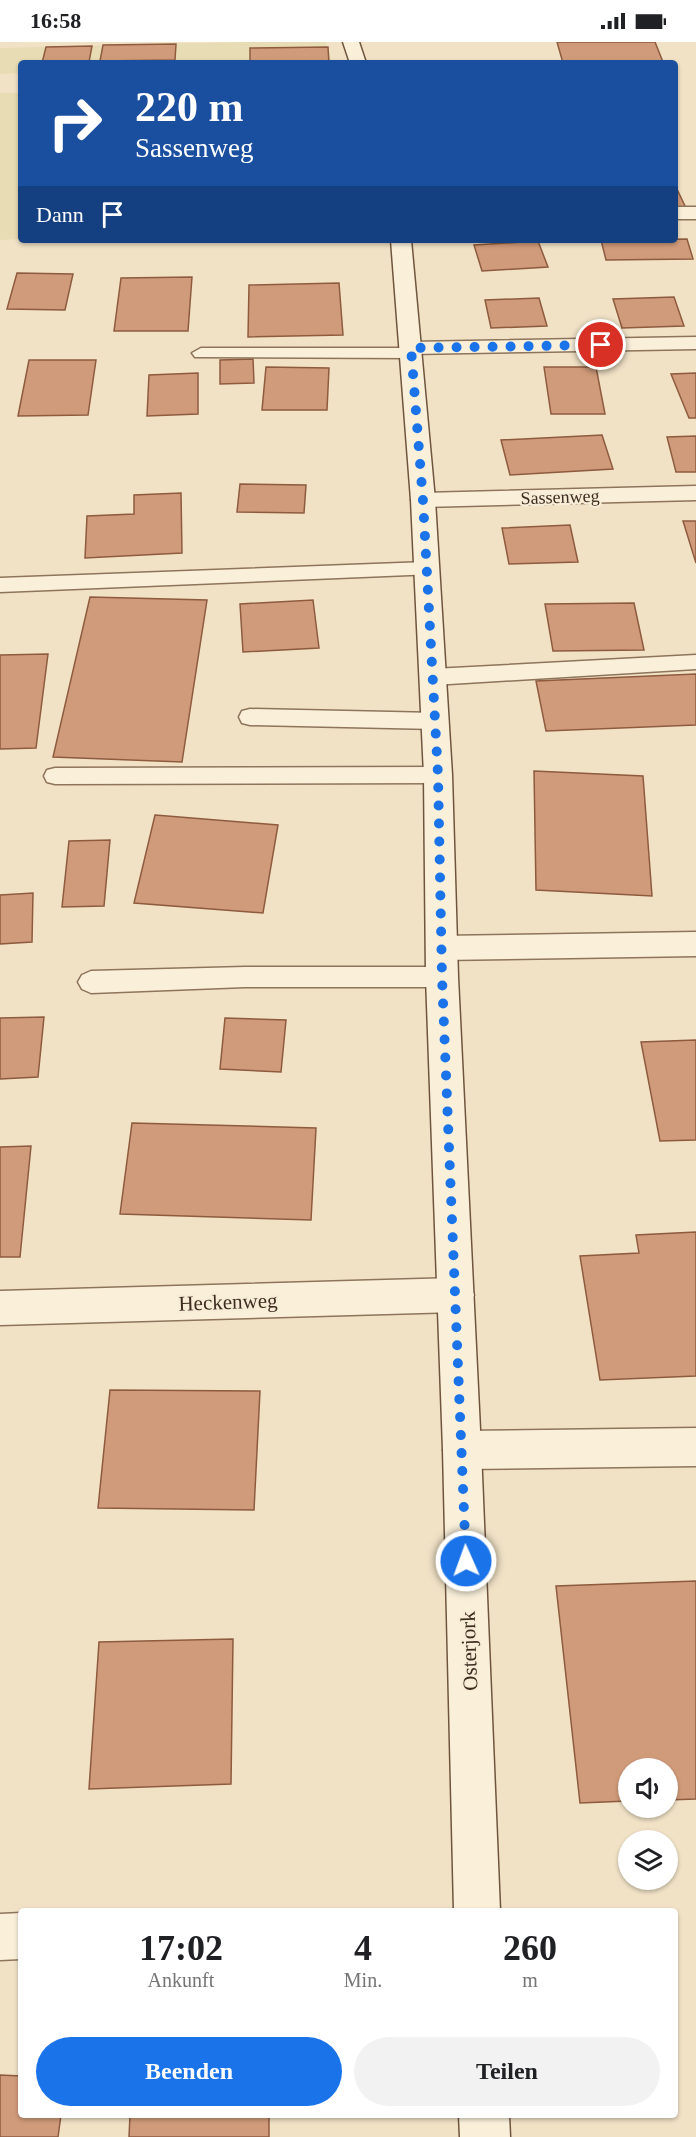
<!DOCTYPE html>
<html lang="de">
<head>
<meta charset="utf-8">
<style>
  body { margin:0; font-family:"Times New Roman",serif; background:#f2f2f2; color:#202124; height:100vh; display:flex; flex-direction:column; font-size:22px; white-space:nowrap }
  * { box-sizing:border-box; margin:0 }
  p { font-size:20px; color:#757577 }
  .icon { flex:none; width:33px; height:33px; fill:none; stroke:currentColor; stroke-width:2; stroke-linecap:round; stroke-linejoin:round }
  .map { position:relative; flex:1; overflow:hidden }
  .panel { position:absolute; left:18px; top:1866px; width:660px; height:210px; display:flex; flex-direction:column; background:#fff; border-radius:6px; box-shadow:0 2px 4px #0004 }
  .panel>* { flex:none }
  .hud { position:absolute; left:18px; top:18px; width:660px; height:183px; border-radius:6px; box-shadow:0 2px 4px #0004; background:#1a4fa0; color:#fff; overflow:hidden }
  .buttons { position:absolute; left:618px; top:1716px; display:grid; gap:12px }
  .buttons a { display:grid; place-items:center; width:60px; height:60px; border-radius:50%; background:#fff; box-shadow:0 2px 4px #0004; font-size:30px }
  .pin { position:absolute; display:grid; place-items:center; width:51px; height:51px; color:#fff; margin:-26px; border:3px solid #fff; border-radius:50%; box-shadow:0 2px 6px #0007 }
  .me { position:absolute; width:66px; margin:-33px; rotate:358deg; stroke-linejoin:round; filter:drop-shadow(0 0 4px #0008) }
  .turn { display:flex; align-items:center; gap:21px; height:126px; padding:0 18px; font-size:27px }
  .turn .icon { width:78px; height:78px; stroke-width:2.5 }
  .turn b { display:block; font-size:42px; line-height:51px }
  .then { display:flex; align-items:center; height:57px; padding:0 18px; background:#0003; gap:12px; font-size:22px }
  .eta { display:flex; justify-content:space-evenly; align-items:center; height:102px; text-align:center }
  .eta b { font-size:36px; font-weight:800; line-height:42px }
  .primary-button { display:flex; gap:12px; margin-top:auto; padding:12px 18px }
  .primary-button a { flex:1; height:69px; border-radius:36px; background:#1a73e8; color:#fff; font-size:24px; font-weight:800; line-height:69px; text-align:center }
  .primary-button a+a { background:#f2f2f2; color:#202124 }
  .status { display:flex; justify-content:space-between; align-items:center; height:42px; padding:0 30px; background:#fff; direction:ltr }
  .status svg { height:16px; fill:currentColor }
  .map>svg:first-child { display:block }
  .farmland { fill:#e7dcb3 }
  .building { fill:#d09b7a; stroke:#8e5b3f; stroke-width:1.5 }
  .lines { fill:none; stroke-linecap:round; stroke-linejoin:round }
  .service-casing { stroke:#8d745b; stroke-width:3 }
  .minor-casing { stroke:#8d745b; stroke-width:3 }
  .secondary-casing { stroke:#6f553e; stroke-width:3 }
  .service { fill:#faf0da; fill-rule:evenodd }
  .minor { fill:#faf0da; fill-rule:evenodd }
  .secondary { fill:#faf0da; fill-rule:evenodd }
  .route { stroke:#1a73e8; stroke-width:10; stroke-dasharray:0 18 }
  .labels { text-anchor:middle; stroke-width:4.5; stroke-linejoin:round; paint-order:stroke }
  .far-street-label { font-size:18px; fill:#3d2c1f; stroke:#f7edd6 }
  .street-label { font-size:21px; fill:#3d2c1f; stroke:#f7edd6 }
</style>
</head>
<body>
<div class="status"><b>16:58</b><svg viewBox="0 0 49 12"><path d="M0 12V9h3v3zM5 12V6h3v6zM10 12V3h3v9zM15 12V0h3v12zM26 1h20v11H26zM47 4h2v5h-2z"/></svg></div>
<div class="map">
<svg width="696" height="2095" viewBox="0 0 696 2095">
  <rect width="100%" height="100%" fill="#f1e2c6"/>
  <path class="farmland" d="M244,0H326L332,21H21V31L0,32V6Z
    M0,51H21V197L0,198Z"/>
  <path class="building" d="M557,0H655L663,20L563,21Z
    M176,2L175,18L100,19L103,3Z
    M92,4L89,20L42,21L46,5Z
    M328,5L329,21H250V6Z
    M675,143L686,166H675Z
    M687,197L693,217L606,218L601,198Z
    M538,199L548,225L482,229L474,203Z
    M17,231L73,232L65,268L7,267Z
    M192,235L188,289H114L121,236Z
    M339,241L343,293L248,295L249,243Z
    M674,255L684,284L622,286L613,257Z
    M539,256L547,284L491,286L485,258Z
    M253,317L254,341L220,342V318Z
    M29,318H96L88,373L18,374Z
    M266,325L329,326L327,368H262Z
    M544,325H596L605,372H551Z
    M198,331V372L147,374L149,333Z
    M696,331V376H689L671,332Z
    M602,393L613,427L510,433L501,398Z
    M696,394V430H676L667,395Z
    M240,442L306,443L304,471L237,470Z
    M181,451L182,511L85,516L87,474L134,472V453Z
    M683,479H696V521Z
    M570,483L578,520L509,522L502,486Z
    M90,555L207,558L182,720L53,715Z
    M313,558L319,606L243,610L240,562Z
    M634,561L644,608L553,609L545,562Z
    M48,612L36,706L0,707V613Z
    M696,632V683L546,689L536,639Z
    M534,729L643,734L652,854L536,848Z
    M155,773L278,783L263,871L134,861Z
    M110,798L104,864L62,865L69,799Z
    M33,851L32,900L0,902V853Z
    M44,975L38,1035L0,1037V976Z
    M225,976L286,978L281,1030L220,1027Z
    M696,998V1098L660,1099L641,1000Z
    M132,1081L316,1086L311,1178L120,1172Z
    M31,1104L20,1215H0V1105Z
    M696,1190V1334L600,1338L580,1214L639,1211L636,1193Z
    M110,1348L260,1349L254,1468L98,1466Z
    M696,1539V1757L668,1758V1726H628V1759L580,1761L556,1544Z
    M233,1597L231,1742L89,1747L99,1600Z
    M0,2033L21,2034V2073H61L58,2095H0Z
    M130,2073H269V2095H129Z"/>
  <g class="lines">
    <defs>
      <path id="service" d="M201,306H412L421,311L412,316L195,315L192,311Z
        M427,520L434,522L437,527L434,532L0,550V536Z
        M696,613V627L433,643L425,640L422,635L425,630L433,627Z
        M250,667L436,671L444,673L447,679L444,685L436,687L250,683L242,681L239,675L242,669Z
        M438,725L446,727L449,733L446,739L438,741L55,742L47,740L44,734L47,728L55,726Z
        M245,925H442L451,928L455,935L451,942L442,945H245L91,951L82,947L78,940L82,933L91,929Z"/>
      <path id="minor" d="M675,165H696V177H675Z
        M696,295V307L411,312L403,311L400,306L403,301L411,300Z
        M696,444V458L423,465L415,463L411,458L415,453L423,451Z
        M696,890V914L441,918L430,915L426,906L430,897L441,894Z
        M456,1236L469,1241L474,1253L469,1265L456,1270L0,1283V1249Z
        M696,1386V1424L462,1427L448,1422L443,1408L448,1394L462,1389Z
        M21,1871V1917L0,1918V1872Z"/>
      <path id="secondary" d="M343,0H359L366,21H350Z
        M391,198H411L435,458L452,733L458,935L481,1408L500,1869H454L443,1408L426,935L424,733L411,458Z
        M459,2073H509L510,2095H460Z"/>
    </defs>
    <use href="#service" class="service-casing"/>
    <use href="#minor" class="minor-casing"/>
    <use href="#secondary" class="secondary-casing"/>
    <use href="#service" class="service"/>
    <use href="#minor" class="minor"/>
    <use href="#secondary" class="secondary"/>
  </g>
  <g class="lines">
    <path class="route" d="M466,1519L442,935L438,733L423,459L411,306L601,303"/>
  </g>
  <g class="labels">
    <g class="far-street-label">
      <text transform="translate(560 455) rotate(-2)" y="6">Sassenweg</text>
    </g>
    <g class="street-label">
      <text transform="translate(228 1260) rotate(-2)" y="7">Heckenweg</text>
      <text transform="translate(469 1609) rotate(-92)" y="7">Osterjork</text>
    </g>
  </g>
</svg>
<div class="buttons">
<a><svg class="icon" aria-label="sound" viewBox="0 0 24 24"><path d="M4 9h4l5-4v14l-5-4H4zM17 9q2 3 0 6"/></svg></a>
<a><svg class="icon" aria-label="layers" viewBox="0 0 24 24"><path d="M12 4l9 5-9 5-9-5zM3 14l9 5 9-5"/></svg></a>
</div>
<div class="pin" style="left:601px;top:303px;background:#d93025"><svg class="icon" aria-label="arrive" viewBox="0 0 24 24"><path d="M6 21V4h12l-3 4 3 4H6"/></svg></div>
<svg class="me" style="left:466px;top:1519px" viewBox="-20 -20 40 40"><circle r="17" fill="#1a73e8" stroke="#fff" stroke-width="3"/><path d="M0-11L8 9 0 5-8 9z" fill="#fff"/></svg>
<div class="hud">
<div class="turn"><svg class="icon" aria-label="right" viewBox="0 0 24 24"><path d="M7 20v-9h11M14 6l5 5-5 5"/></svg><div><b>220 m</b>Sassenweg</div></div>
<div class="then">Dann<svg class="icon" aria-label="arrive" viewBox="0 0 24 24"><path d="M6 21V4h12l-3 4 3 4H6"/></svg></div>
</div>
<section class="panel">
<div class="eta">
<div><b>17:02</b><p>Ankunft</p></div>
<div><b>4</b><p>Min.</p></div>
<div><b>260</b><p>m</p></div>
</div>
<div class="primary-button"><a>Beenden</a><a>Teilen</a></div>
</section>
</div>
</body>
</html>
